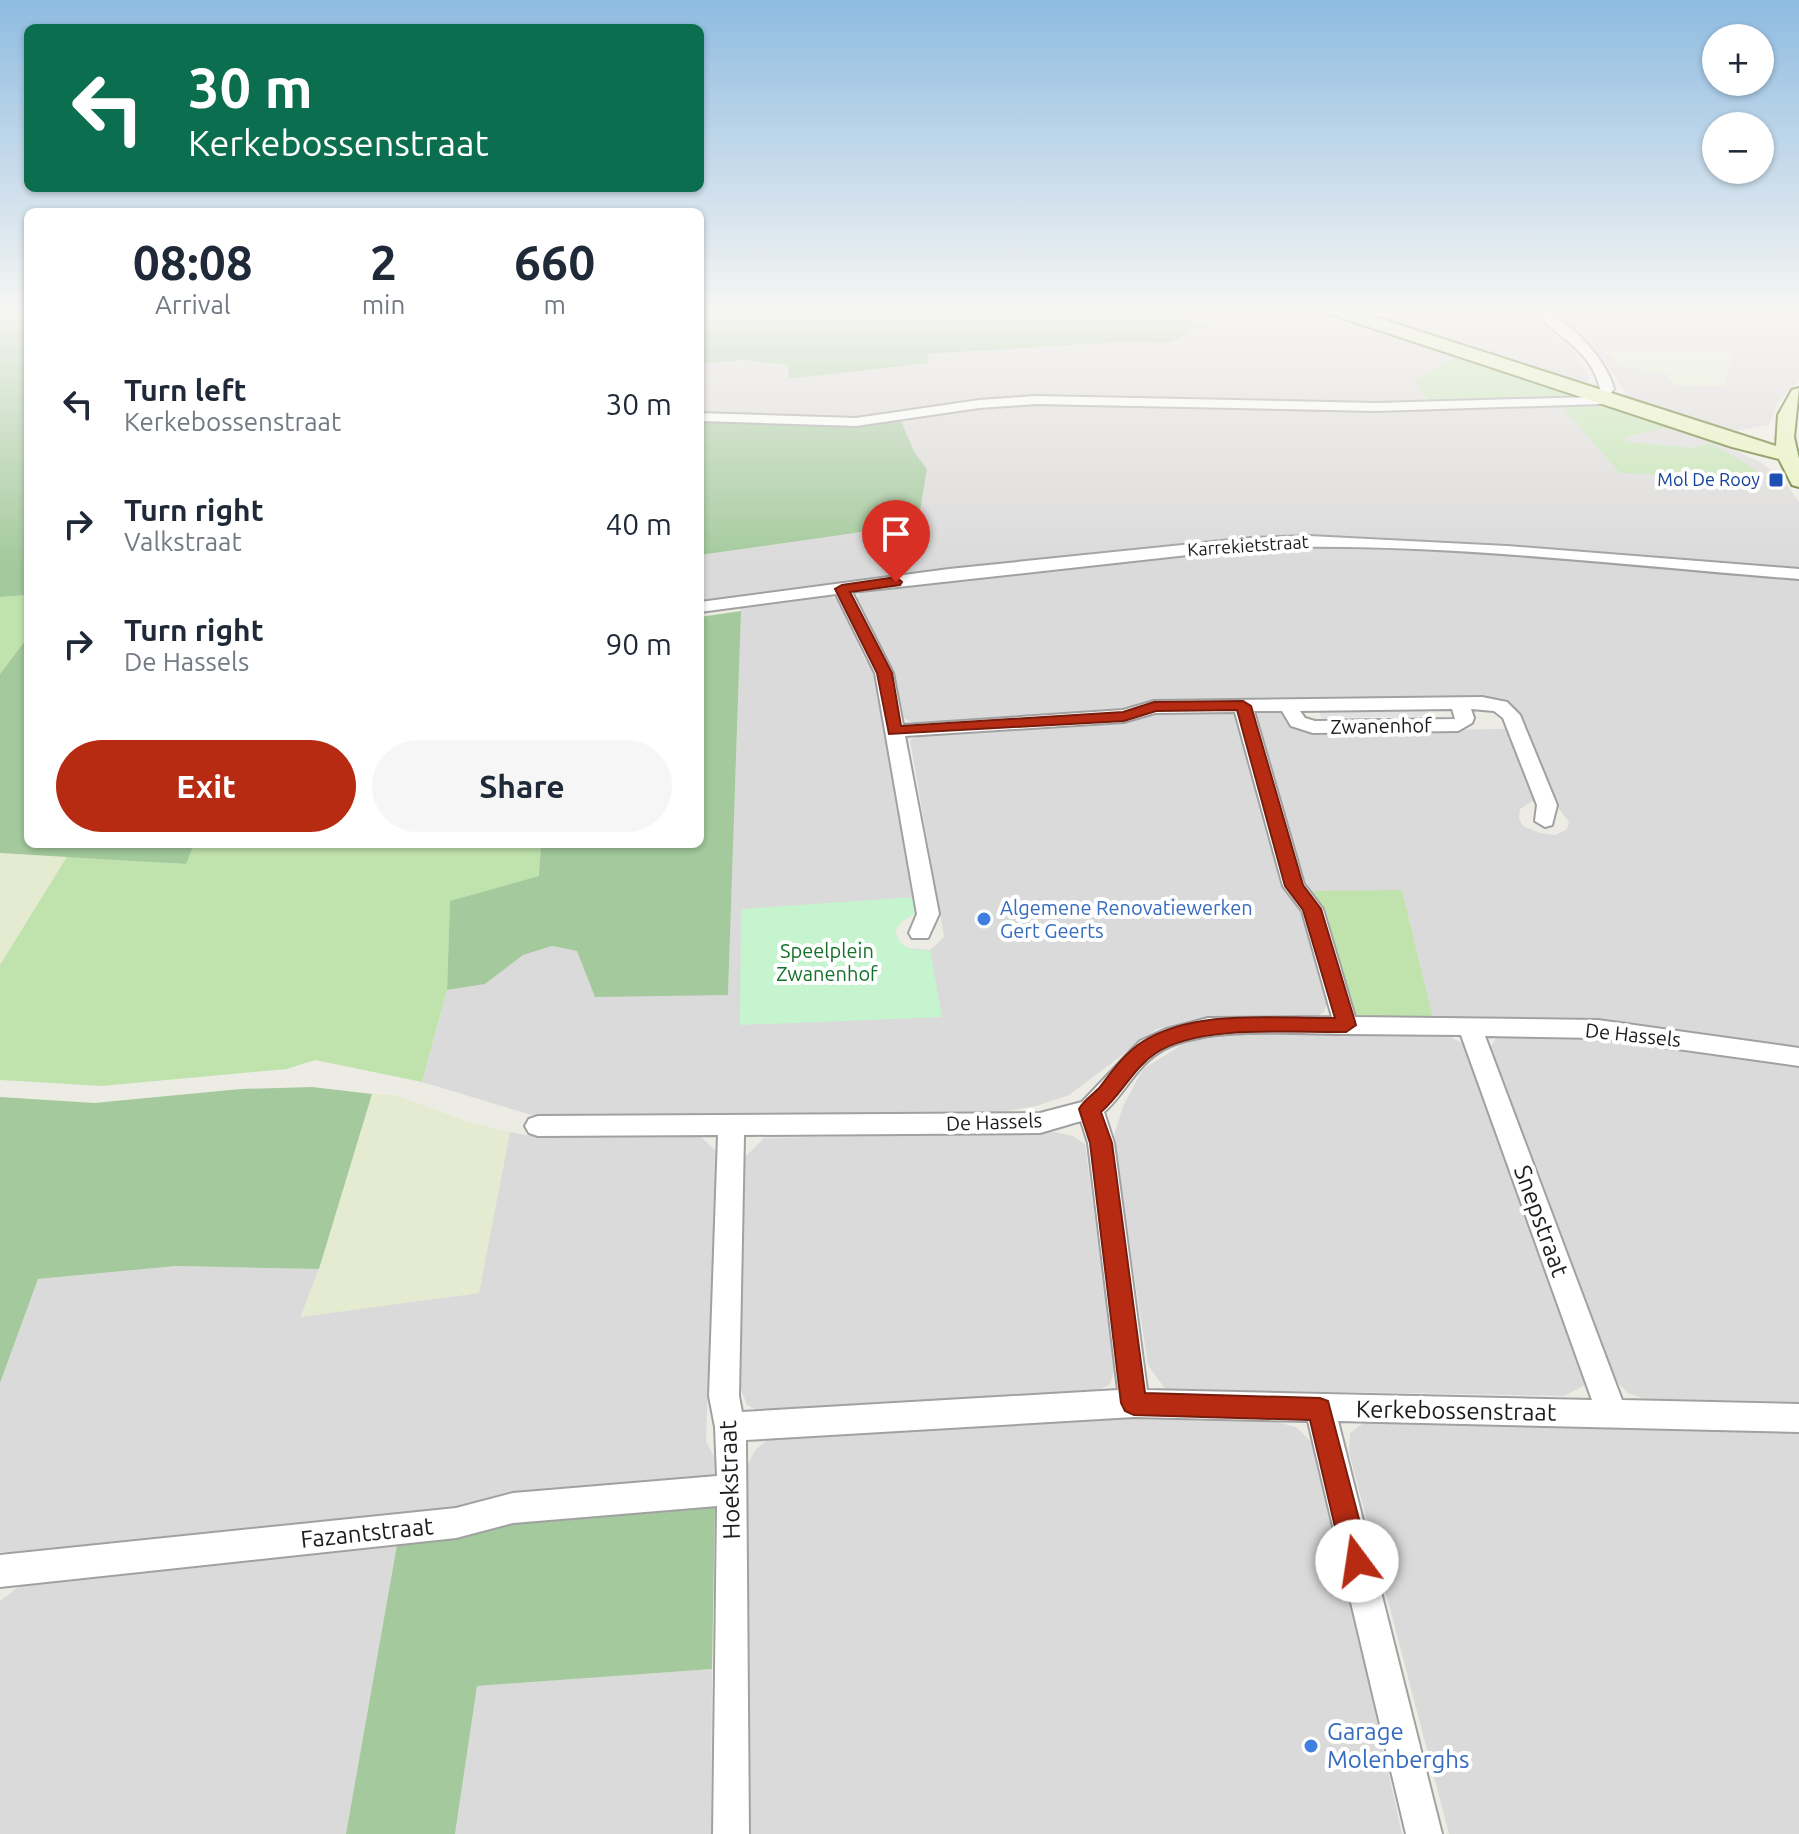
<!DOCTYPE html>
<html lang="en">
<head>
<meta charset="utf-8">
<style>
  body { margin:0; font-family:Ubuntu,sans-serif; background:#f6f6f7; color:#1f2937; height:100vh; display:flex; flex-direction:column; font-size:30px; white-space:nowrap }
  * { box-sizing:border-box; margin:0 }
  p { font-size:26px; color:#747a83 }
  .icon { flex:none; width:44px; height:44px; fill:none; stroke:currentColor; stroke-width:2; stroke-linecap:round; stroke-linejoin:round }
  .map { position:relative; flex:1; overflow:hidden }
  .sheet { position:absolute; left:24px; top:208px; width:680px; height:640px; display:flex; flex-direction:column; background:#fff; border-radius:12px; box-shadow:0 2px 6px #0004 }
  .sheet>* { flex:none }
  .banner { position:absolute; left:24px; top:24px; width:680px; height:168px; border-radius:12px; box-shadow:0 2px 6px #0004; background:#0b6e4f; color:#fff; overflow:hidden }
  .fabs { position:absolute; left:1702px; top:24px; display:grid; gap:16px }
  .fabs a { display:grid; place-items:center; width:72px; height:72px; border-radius:50%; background:#fff; box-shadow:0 2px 6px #0004; font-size:40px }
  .pin { position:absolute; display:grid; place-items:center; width:68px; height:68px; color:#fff; margin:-82px -34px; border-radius:50% 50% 50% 0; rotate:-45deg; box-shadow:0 0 8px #0007 }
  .pin .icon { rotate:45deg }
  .me { position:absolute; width:88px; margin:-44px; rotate:346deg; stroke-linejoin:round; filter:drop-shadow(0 0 6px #0008) }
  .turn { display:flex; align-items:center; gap:28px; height:168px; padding:0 32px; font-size:36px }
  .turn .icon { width:104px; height:104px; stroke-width:2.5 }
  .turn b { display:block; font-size:56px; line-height:68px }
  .eta { display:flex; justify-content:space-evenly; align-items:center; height:136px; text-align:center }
  .eta b { font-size:48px; font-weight:700; line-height:56px }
  .cta { display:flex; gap:16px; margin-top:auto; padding:16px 32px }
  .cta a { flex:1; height:92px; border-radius:48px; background:#b82b13; color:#fff; font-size:32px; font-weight:700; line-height:92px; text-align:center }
  .cta a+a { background:#f6f6f7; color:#1f2937 }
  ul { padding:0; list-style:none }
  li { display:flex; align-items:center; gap:24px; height:120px; padding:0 32px }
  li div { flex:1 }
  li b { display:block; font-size:30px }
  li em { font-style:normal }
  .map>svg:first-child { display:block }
  .residential { fill:#dbdada }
  .farmland { fill:#e5ebd1 }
  .grass { fill:#c0e3ae }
  .forest { fill:#a3c99c }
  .park { fill:#c5f4cf }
  .parking { fill:#e1e1e1 }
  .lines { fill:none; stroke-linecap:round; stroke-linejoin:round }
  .street-casing { stroke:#a1a1a1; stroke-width:4 }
  .secondary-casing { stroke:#52690f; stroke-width:4 }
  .street { fill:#fff; fill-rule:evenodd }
  .secondary { fill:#e8f3bc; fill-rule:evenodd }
  .route { fill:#b82b13; stroke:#781c0c; stroke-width:2 }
  .transit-dot { fill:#1a4fb4; stroke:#fff; stroke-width:3 }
  .shop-dot { fill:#3f7fe0; stroke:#fff; stroke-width:3 }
  .labels { text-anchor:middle; stroke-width:8; stroke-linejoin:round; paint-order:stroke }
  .far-transit-label { font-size:18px; fill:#164399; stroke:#fff; text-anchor:end }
  .far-street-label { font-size:18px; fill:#1d1d1d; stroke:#fff }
  .street-label { font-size:20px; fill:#1d1d1d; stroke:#fff }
  .shop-label { font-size:20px; fill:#366cbe; stroke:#fff; text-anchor:start }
  .park-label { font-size:20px; fill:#16712b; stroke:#fff }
  .near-street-label { font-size:24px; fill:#1d1d1d; stroke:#fff }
  .near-shop-label { font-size:24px; fill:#366cbe; stroke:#fff; text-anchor:start }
</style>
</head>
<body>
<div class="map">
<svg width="1799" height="1834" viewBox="0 0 1799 1834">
  <rect width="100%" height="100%" fill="#edece4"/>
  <path class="residential" d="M1154,308H1317L1459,355L1430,404L1036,398L842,418L700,414V364L742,360L789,365L790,379L928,363L926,354L1122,342L1170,343L1205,325Z
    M1343,308H1521L1572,350L1590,378L1588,381L1574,382Z
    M1545,308H1799V381L1777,404L1769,425L1739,430L1718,428L1629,398L1601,356Z
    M1008,404L1610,405L1714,441L1760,462L1782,478L1799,502V571L1305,539L700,603V555L918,524L927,469L915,453L901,421L939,412Z
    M1307,546L1504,555L1799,578V1050L1433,1018L1402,891H1310L1298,863L1257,713L1275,709L1287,715L1292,726L1302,731L1507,729L1534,800L1520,809L1519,818L1523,826L1540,833L1556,835L1567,829L1569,822L1555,804L1520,713L1503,701L1479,696L1152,700L1120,711L915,724L901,717L894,674L857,598L862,590L1261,547Z
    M828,595L838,600L865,660L872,666L875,678L917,912L901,922L895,931L899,942L907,948L930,950L944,937L910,740L921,735L1132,721L1144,714L1163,711H1221L1234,715L1238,724L1281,885L1301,911L1328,1003L1324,1012L1317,1017L1195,1019L1157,1029L1069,1095L1036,1106L996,1113L535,1116L422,1082L447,990L485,984L523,955L552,946L577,951L588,973L728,995L741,611L738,606Z
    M1240,1035H1447L1467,1046L1587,1384L1564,1396L1165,1389L1148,1365L1113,1139L1123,1106L1143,1069L1188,1041Z
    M1498,1035L1605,1038L1799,1066V1404L1775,1401L1645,1399L1628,1393L1614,1379L1490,1048Z
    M510,1132L530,1136H700L716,1151L706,1441L719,1466L717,1479L37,1554L0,1552V1383L38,1279L176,1266L319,1269L301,1316L478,1293Z
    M1054,1132L1073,1136L1085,1144L1115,1368L1110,1384L1093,1394L763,1413L747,1405L740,1387L743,1159L764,1138Z
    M1144,1418L1273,1421L1296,1427L1316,1446L1402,1834H746L745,1471L755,1450L768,1439L789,1437Z
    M1366,1421L1799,1430V1834H1449L1349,1452L1350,1433Z
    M398,1539L346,1834H0V1601L30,1578Z
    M712,1669L711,1834H455L477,1686Z"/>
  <path class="farmland" d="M1606,352H1709L1732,353L1724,386L1676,385L1664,372H1640L1637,367H1620Z
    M0,853L68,855L0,965Z
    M372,1094L395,1095L469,1122L510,1132L479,1293L301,1317L319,1269Z"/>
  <path class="grass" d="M1459,355L1588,397L1582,400L1430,404L1414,380Z
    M1615,406L1674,426L1625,437L1628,442L1694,448L1710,443L1744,462L1767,479L1620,473L1562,407Z
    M28,595V637L0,674V597Z
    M194,844H541L540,876L450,902L447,990L422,1082L315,1060L287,1069L102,1086L0,1080V965L68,855L185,864Z
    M1402,890L1433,1018H1355L1325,908L1310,891Z"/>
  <path class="forest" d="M0,308H28V595L0,597Z
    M700,308H1154L1206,325L1170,343L1122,342L927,354L929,363L789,379L788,365L742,360L700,364Z
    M901,421L915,453L927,469L918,524L700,555V422L858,425Z
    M741,611L728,995L595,997L577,951L552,946L523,955L485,984L447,990L450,901L539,876L541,844H700V617Z
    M28,637V844H194L186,864L0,853V674Z
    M312,1087L372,1094L319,1269L176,1266L38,1279L0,1383V1097L94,1103L241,1089Z
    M715,1504L712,1669L477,1686L455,1834H346L398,1539L510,1523Z"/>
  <path class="park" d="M915,897L917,912L901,922L895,932C901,949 913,951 930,950L942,1017L740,1025L741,909Z"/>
  <path class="parking" d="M1425,708L1430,716L1322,718L1318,709Z"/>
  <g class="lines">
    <defs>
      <path id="street" d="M1528,308C1560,308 1607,358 1614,389L1602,404L1376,411L1036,404L979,408L856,426L700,421V413L856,418L979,400L1036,396L1376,403L1593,397L1600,389C1592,349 1554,335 1528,308Z
        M1309,536L1507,546L1799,569V579C1617,565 1433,541 1251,548L852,592L893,673L903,725L1123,710L1154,701L1482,697L1507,702L1520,715L1557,805L1552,825L1545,827L1535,821L1537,805L1503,718L1494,711L1471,709L1474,718L1472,723L1458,731L1313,733L1291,726L1282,711H1254L1304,884L1323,909L1355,1017L1598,1020L1799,1048V1066L1598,1038L1485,1036L1622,1400L1799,1404V1432L1338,1421L1442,1834H1406L1308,1421L1134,1417L746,1440L749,1834H713L717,1506L513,1523L456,1538L0,1587V1555L456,1508L513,1493L717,1476L715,1427L709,1396L718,1135L538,1136L529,1133L525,1126L529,1119L538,1116L1040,1113L1082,1102L1140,1041L1166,1029L1208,1018L1332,1017L1302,911L1283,886L1235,712L1155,713L1124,722L905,736L939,914L928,938H912L909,933L917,914L875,673L836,594L700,612V602L949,569L1251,538ZM1452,709L1455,719L1315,721L1305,718L1300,711ZM1346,1034L1461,1035L1592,1400L1147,1390L1114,1143L1104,1112C1124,1095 1135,1068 1158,1053C1200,1025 1295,1034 1346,1034ZM1081,1121L1088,1143L1118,1390L742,1412L739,1396L744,1135L1040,1133Z"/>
      <path id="secondary" d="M1322,308H1347L1776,446L1778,415L1792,390L1799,388L1794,437L1799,459V487L1792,485L1779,459L1732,447L1324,312Z"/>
    </defs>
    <use href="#street" class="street-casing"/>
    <use href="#secondary" class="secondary-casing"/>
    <use href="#street" class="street"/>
    <use href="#secondary" class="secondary"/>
  </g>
  <linearGradient id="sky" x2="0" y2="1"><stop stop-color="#8ebbe1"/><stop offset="0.55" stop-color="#f7f6f3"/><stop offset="1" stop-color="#f7f6f3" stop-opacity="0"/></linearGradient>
  <rect width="1799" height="565" fill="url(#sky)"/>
  <path class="route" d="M896,577L902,582L900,585L850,592L892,673L901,726L1123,712L1154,702L1243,701L1251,706L1303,885L1321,909L1356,1025L1346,1032C1293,1033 1200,1024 1156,1053C1133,1068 1122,1094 1101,1112L1112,1143L1145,1393L1320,1398L1328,1401L1370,1561L1366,1570L1357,1574L1347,1570L1343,1561L1310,1420L1134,1415L1125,1411L1121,1403L1090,1143L1079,1109C1084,1100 1093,1095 1100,1087C1112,1071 1124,1054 1142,1042C1196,1008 1274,1019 1335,1018L1303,910L1285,886L1237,710L1156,711L1124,721L889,734L877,673L835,589L842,585Z"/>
  <rect class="transit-dot" x="1768" y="472" width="16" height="16" rx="4"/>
  <g class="shop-dot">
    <circle cx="984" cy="919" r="8"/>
    <circle cx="1311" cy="1746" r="8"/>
  </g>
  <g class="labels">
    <g class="far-transit-label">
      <text x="1760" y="486">Mol De Rooy</text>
    </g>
    <g class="far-street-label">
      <text transform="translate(1248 546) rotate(-4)" y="6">Karrekietstraat</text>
    </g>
    <g class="street-label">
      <text transform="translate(1381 726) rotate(-1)" y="7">Zwanenhof</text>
      <text transform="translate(1633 1035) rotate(6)" y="7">De Hassels</text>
      <text transform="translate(994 1122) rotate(-2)" y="7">De Hassels</text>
    </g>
    <g class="shop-label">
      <text x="1000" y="915">Algemene Renovatiewerken<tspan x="1000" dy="23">Gert Geerts</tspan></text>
    </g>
    <g class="park-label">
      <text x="827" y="958">Speelplein<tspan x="827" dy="23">Zwanenhof</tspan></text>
    </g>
    <g class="near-street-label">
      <text transform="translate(1541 1221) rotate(70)" y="8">Snepstraat</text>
      <text transform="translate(1456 1411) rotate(1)" y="8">Kerkebossenstraat</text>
      <text transform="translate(730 1480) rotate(-92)" y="8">Hoekstraat</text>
      <text transform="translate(367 1533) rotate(-6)" y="8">Fazantstraat</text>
    </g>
    <g class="near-shop-label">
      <text x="1327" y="1740">Garage<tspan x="1327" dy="28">Molenberghs</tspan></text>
    </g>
  </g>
</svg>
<div class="fabs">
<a>+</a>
<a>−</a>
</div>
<div class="pin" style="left:896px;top:582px;background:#d93025"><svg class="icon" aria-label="arrive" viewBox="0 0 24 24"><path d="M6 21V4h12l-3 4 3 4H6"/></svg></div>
<svg class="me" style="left:1357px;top:1561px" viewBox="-20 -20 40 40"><circle r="19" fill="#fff"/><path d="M0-13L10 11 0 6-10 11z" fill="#b82b13"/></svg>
<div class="banner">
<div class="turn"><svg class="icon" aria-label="left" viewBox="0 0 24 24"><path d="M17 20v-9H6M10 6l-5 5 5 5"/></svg><div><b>30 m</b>Kerkebossenstraat</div></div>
</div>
<section class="sheet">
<div class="eta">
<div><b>08:08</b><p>Arrival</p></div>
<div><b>2</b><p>min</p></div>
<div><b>660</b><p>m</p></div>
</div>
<ul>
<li><svg class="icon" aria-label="left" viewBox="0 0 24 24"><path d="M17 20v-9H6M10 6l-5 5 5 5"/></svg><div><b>Turn left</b><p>Kerkebossenstraat</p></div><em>30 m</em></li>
<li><svg class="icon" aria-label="right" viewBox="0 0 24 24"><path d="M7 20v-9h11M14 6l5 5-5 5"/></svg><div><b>Turn right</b><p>Valkstraat</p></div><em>40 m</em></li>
<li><svg class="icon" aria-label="right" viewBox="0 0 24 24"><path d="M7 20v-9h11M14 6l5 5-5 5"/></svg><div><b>Turn right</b><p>De Hassels</p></div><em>90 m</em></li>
</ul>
<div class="cta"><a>Exit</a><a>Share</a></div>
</section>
</div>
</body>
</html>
